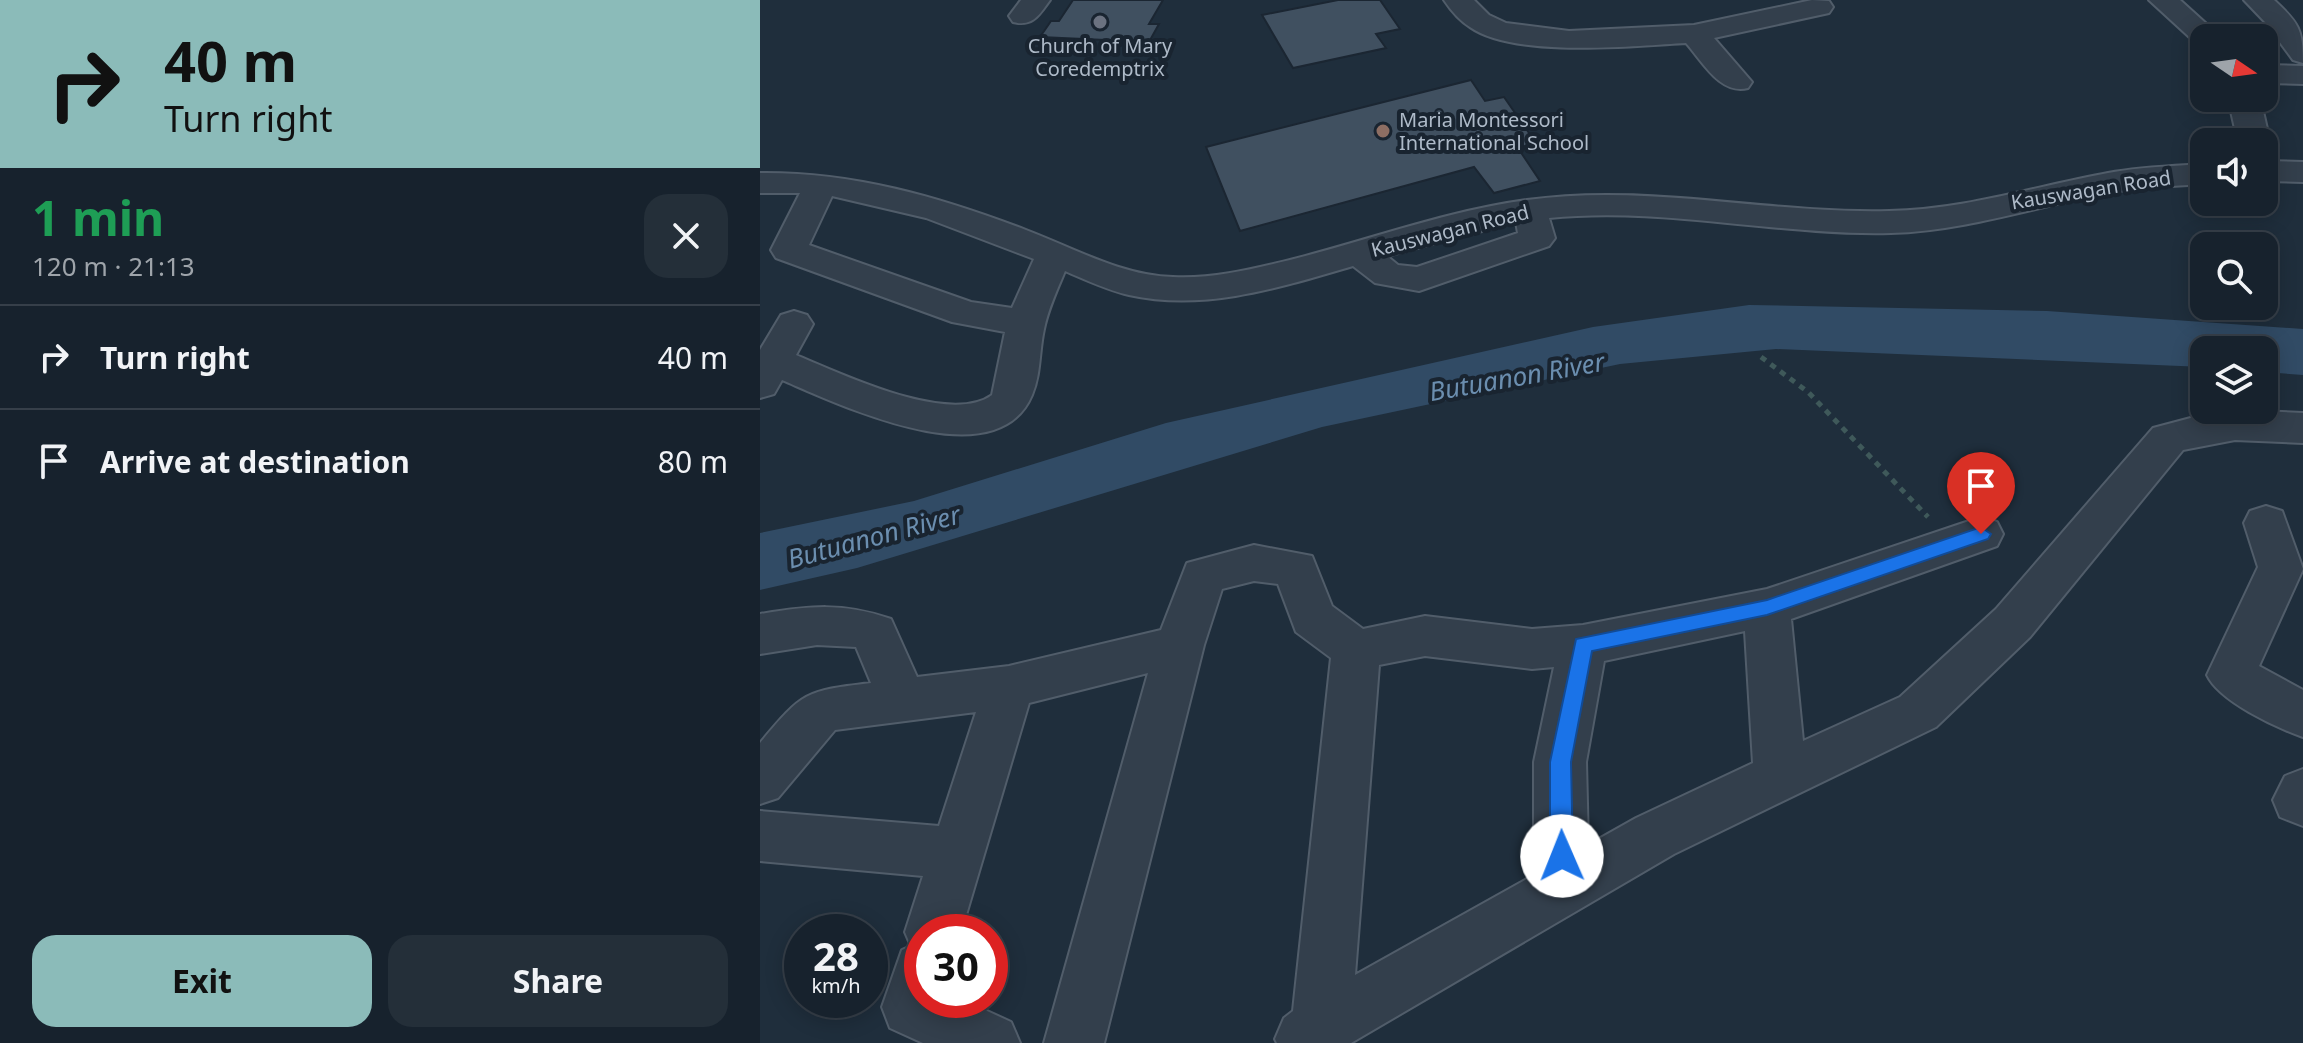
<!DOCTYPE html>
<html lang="en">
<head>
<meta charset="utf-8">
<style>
  body { margin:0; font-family:"Noto Sans",sans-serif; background:#242f39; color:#f1f3f6; height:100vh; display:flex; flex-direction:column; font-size:30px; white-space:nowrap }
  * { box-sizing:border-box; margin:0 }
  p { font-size:26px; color:#9ea4aa }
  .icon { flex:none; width:44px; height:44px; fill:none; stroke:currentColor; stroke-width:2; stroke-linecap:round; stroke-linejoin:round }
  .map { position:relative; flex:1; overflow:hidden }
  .drawer { display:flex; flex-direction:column; background:#17222d; width:760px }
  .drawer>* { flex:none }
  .guide { background:#8bbbb9; color:#111; overflow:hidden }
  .needle { width:52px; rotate:103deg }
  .fabs { position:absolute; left:1430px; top:24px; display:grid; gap:16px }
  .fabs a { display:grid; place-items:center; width:88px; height:88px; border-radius:16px; background:#17222d; box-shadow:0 4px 20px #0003,0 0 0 2px #363f49; font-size:40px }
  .speed { position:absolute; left:24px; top:914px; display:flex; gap:16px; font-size:40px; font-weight:700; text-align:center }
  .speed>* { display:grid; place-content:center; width:104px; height:104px; border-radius:50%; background:#17222d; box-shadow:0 4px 20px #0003,0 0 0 2px #363f49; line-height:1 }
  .speed small { font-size:20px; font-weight:400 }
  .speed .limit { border:12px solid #d22; background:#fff; color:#111 }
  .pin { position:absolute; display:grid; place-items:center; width:68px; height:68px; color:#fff; margin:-82px -34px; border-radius:50% 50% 50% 0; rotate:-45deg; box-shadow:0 0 8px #0007 }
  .pin .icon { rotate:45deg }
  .me { position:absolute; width:88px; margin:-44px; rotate:359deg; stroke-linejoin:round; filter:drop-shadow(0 0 6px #0008) }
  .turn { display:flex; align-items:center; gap:28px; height:168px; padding:0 32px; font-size:36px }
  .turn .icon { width:104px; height:104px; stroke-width:2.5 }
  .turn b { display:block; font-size:56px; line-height:68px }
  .round { display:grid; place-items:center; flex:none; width:84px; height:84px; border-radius:24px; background:#242f39 }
  .head { display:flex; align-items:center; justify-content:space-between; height:136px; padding:0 32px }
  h1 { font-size:48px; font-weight:700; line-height:60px; color:#1e9e55 }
  .button { display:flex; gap:16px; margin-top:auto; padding:16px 32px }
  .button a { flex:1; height:92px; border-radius:24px; background:#8bbbb9; color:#111; font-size:32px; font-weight:700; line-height:92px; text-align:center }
  .button a+a { background:#242f39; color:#f1f3f6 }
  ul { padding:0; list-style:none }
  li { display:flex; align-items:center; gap:24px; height:104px; padding:0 32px; border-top:2px solid #363f49 }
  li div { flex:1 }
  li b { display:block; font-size:30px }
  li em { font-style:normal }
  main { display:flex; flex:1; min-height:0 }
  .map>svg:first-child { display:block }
  .water { fill:#314b65 }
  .building { fill:#405060; stroke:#1b2632; stroke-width:2 }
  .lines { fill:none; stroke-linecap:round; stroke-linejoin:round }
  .minor-casing { stroke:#515d6a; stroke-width:4 }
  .path { stroke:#3f595a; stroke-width:5; stroke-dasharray:6 6; stroke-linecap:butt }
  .minor { fill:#333f4c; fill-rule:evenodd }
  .route { fill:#1a73e8; stroke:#114b97; stroke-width:2 }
  .worship-dot { fill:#6b7280; stroke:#192430; stroke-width:3 }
  .education-dot { fill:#8d6e63; stroke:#192430; stroke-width:3 }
  .labels { text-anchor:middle; stroke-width:8; stroke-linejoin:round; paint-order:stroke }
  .far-poi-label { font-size:20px; fill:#aebac8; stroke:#192430 }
  .far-street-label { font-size:20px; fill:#aebac8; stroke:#192430 }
  .water-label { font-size:26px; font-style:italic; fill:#6b8eaf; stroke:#192430 }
</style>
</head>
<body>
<main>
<section class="drawer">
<div class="guide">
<div class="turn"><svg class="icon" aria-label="right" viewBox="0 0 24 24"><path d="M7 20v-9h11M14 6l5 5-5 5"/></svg><div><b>40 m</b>Turn right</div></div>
</div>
<div class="head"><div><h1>1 min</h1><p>120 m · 21:13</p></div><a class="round"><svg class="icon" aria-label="close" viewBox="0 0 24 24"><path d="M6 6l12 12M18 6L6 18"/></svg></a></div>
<ul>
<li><svg class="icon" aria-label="right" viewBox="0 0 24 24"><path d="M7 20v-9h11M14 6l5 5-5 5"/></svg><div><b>Turn right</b></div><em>40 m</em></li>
<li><svg class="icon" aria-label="arrive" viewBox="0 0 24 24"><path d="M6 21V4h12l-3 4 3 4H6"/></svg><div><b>Arrive at destination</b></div><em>80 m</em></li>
</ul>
<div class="button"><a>Exit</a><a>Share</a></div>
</section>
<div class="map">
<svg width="1543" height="1043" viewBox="0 0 1543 1043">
  <rect width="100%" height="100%" fill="#1f2e3c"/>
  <path class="water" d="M989,305L1287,311L1543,329V375L1504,372V350H1444V367L1016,349L860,364L562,427L97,568L0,590V533L154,501L406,423L833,327Z"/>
  <path class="building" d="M313,0H403L389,24H399L389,42L280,37L291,21H299Z
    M578,0H620L640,29L616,34L626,48L533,68L502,15Z
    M711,80L725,101L744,97L776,143L758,148L780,181L734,193L714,167L480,231L446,147Z"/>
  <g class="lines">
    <defs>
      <path id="minor" d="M261,0H290C279,15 273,27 253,22L249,16Z
        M684,0H714L729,15L746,23L809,31L934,25L1052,0L1069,1L1073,7L1069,13L954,38L992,82L988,88C960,95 943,62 926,43C873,46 754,58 710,27C700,21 690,9 684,0Z
        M1389,0H1420L1462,38H1444V46L1437,44Z
        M1484,0H1514C1539,23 1543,30 1543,63L1533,60L1505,22Z
        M1504,65L1543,66V84L1504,83Z
        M1468,98H1500L1510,142L1505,149L1504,142H1478Z
        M1504,161L1543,162V182L1504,181Z
        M1444,164V184C1411,186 1379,187 1347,193C1275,207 1204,231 1131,233C1017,236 903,206 789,218L795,238L789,246L659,291L615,283L593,266C521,287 445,312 369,295C347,290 326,280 305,271C297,290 288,309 284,329C279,351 281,374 272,395C236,480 81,405 22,380L14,394L0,398V350L21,315L34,311L47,315L53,324L36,355C82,374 189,426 232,395L245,332L192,322L16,258L11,250L40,193H0V173C94,172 179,197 266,230C314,248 362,276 413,277C453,279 492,269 530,260C609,240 686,211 767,200C888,183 1008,214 1129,211C1204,210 1276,186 1348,173C1380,167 1412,166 1444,164ZM72,196L166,218L274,259L252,308L211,302L49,245ZM756,222L758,233L657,267L638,265L627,256Z
        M1475,410L1543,413V443L1475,440L1423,450L1270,637L1176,727L914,854L591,1043H517L515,1039L524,1018L533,1011L571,658L536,632L518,584L494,581L462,589L444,645L344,1043H284L388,673L269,703L201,932H162V1000H203L251,1022L260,1043H163L130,1028L122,1007L142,950L151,946L145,932L163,876L0,861V811L179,826L216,712L75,730L18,798L0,804V743C43,692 44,691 111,683L96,647L57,645L0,654V614C50,606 82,602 131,619L157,677L249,666L401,630L427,563L494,545L552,556L572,606L603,629L665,616L772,629L823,625L1007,589L1221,517L1237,522L1243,534L1237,546L1031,619L1043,741L1140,697L1236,609L1393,428L1442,415ZM985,631L993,763L876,818L828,845L826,762L844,661ZM665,656L772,669L794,667L774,762V875L595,975L619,665Z
        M1506,506L1522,511L1543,569L1499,666L1543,690V737C1515,727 1459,701 1447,675L1498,567L1484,523L1490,511Z
        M1543,769V826L1520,817L1513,800L1525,776Z"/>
    </defs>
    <use href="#minor" class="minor-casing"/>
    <path class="path" d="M1001,357L1048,392L1168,517"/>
    <use href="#minor" class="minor"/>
  </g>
  <path class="route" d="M1221,527L1231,534L1228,539L1007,615L832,651L811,762L813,856L810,863L802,866L794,863L790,856V762L816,639L1007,600Z"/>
  <circle class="worship-dot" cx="340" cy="22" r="8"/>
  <circle class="education-dot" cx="623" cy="131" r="8"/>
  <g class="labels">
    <g class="far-poi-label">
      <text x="340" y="53">Church of Mary<tspan x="340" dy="23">Coredemptrix</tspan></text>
      <text x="639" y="127" text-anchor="start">Maria Montessori<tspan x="639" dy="23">International School</tspan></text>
    </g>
    <g class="far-street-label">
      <text transform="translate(1331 190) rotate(-9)" y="7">Kauswagan Road</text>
      <text transform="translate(690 231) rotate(-14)" y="7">Kauswagan Road</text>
    </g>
    <g class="water-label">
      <text transform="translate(757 377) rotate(-10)" y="9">Butuanon River</text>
      <text transform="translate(114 537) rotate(-15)" y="9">Butuanon River</text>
    </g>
  </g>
</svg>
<div class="fabs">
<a><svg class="needle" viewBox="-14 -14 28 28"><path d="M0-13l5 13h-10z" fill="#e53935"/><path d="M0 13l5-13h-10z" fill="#9ea4aa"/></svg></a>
<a><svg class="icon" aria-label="sound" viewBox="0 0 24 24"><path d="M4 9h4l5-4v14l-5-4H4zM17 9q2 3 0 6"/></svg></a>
<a><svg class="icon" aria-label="search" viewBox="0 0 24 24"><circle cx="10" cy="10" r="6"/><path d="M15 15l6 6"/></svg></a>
<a><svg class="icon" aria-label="layers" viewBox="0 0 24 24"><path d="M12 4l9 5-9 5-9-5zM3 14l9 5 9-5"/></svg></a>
</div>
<div class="speed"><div>28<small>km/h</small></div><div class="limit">30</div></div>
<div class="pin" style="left:1221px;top:534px;background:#d93025"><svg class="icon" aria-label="arrive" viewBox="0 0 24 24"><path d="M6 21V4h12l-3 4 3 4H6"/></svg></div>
<svg class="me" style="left:802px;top:856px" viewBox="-20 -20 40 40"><circle r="19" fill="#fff"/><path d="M0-13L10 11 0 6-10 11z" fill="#1a73e8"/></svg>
</div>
</main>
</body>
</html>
